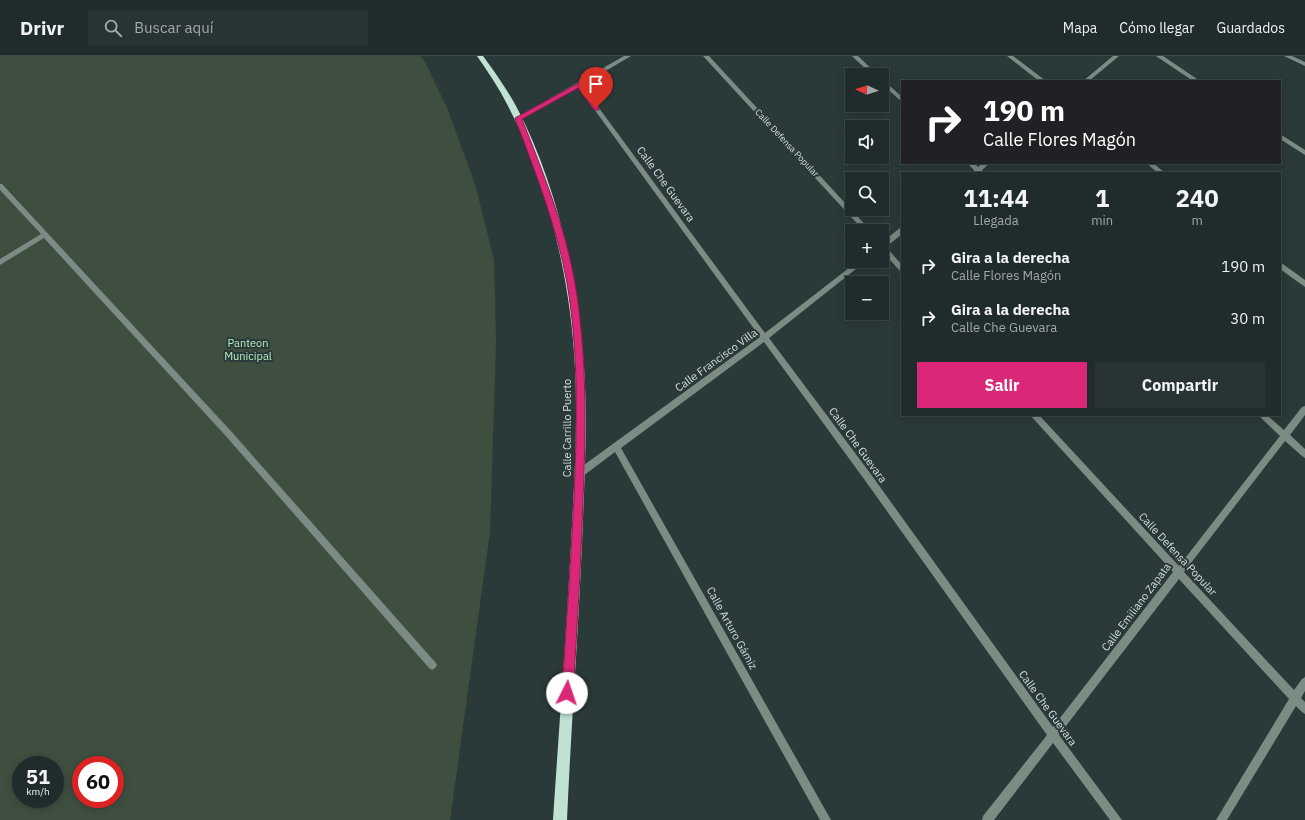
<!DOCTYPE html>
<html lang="es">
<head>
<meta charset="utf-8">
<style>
  body { margin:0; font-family:"IBM Plex Sans",sans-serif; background:#283433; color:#f1f3f6; height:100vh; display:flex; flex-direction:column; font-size:15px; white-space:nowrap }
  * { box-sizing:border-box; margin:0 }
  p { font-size:13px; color:#a2a7a9 }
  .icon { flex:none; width:22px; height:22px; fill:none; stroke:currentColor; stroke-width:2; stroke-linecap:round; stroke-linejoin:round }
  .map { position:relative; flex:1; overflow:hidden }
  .panel { position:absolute; left:901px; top:116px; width:380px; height:244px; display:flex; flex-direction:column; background:#202c2b; border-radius:0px; box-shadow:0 2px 10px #0003,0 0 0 1px #3d4847 }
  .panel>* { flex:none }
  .hud { position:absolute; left:901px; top:24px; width:380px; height:84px; border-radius:0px; box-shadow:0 2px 10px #0003,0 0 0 1px #3d4847; background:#202124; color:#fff; overflow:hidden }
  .needle { width:26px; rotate:274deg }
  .fabs { position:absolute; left:845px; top:12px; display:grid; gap:8px }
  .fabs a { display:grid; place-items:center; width:44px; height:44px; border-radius:0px; background:#202c2b; box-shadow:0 2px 10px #0003,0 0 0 1px #3d4847; font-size:20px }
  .speed { position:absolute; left:12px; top:700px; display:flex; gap:8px; font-size:20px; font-weight:700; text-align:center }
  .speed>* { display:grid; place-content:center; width:52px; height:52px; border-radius:50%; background:#202c2b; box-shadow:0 2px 10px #0003,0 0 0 1px #3d4847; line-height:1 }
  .speed small { font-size:10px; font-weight:400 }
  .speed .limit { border:6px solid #d22; background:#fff; color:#111 }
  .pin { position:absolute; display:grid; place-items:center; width:34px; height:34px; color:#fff; margin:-41px -17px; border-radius:50% 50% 50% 0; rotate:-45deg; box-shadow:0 0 4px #0007 }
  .pin .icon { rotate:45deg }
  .me { position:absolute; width:44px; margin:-22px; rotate:4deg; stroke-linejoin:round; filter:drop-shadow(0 0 3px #0008) }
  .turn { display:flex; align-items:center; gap:14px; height:84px; padding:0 16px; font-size:18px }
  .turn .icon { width:52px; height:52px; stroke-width:2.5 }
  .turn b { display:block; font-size:28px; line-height:34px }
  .eta { display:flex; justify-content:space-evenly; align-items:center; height:68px; text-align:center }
  .eta b { font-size:24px; font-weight:800; line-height:28px }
  .primary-button { display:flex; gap:8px; margin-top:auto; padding:8px 16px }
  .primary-button a { flex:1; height:46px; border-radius:0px; background:#db2777; color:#fff; font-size:16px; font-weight:800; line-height:46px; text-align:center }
  .primary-button a+a { background:#283433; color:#f1f3f6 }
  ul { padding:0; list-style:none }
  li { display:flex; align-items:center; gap:12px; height:52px; padding:0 16px }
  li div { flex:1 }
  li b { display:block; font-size:15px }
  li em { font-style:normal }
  header { display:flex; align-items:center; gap:24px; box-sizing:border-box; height:56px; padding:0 20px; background:#202c2b; border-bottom:1px solid #3d4847 }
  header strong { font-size:19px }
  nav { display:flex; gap:22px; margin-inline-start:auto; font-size:14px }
  .search { width:280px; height:36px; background:#283433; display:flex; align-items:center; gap:10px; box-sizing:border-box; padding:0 14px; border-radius:0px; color:#a2a7a9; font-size:15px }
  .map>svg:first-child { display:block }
  .green { fill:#3e4f3f; fill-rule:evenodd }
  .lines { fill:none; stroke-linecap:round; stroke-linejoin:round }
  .lane { fill:#7b8c85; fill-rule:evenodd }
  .street { fill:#7b8c85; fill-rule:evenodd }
  .primary { fill:#bfe2d4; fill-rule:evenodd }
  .route { fill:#db2777; stroke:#8e194d }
  .labels { text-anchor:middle; stroke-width:4; stroke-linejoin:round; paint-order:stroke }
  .far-street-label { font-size:9px; fill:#d4dedd; stroke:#2a3a39 }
  .street-label { font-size:11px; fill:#d4dedd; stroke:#2a3a39 }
  .park-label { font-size:11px; fill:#bdedc0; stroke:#2a3a39 }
</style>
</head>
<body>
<header>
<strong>Drivr</strong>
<div class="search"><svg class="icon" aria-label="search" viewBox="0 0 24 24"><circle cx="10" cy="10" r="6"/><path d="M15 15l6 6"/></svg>Buscar aquí</div>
<nav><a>Mapa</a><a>Cómo llegar</a><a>Guardados</a></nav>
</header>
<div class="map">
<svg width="1305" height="764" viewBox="0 0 1305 764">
  <rect width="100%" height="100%" fill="#2a3a39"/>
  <path class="green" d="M0,0H420L425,6L447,52L475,128L494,204L496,287L490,476L450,764H0ZM21,709H55V743H21ZM81,709H115V743H81Z"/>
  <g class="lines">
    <path class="lane" d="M0,128H2L230,374L435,606L437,609L435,612L432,614L429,612L224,378L44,182L0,209V203L41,178L0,134Z"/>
    <path class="street" d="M624,0H631L582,29L765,277L858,205H866L769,282L870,417L1053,671L1173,516L1030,359H1039L1179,510L1280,380L1258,359H1267L1284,374L1302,351L1305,350V359L1290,379L1305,393V402L1302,400L1285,385L1184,516L1294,634L1302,623L1305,621V635L1301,642L1305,646V658L1302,656L1296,650L1227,764H1216L1289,643L1179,523L1059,679L1122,764H1110L1053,687L994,764H982L983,760L1047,679L864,423L764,286L621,392L831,764H820L615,396L583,420L580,421L577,420L576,417L577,414L760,281L578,31L521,63L519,64L516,62Z
      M703,0H709L871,175H864Z
      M852,0H858L878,19H872Z
      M1007,0H1013L1046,25H1039Z
      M1113,0H1119L1089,25H1083Z
      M1156,0H1163L1200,25H1193Z
      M1284,0H1292L1305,6V10Z
      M882,23L902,41V46L882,28Z
      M1280,78L1305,94V99L1280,83Z
      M967,107H974L978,111L983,107H990L982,114L984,117H972L974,114Z
      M1146,107H1153L1165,117H1158Z
      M900,172H902V178L886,191L902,209V216L900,215L882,195V186Z
      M1280,206L1305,224V231L1280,213Z"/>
    <path class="primary" d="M477,0H483C495,16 506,32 516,50C556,125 579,226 584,311C588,370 584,429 582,488C578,580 571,672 567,764H553C559,672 566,581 571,489C574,430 578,371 575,312C571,226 548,126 508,50C499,32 488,16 477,0Z"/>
  </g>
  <path class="route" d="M579,27L581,28L599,51V54H594L578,32L522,63C543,117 565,170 575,227C587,299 586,371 583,444C581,508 577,573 573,637L571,641L567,642L563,641L562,637C566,572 571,506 574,441C577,369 579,297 567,227C557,170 535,116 515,62Z"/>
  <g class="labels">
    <g class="far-street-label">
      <text transform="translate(787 87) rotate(47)" y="3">Calle Defensa Popular</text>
    </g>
    <g class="street-label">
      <text transform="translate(666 128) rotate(54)" y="4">Calle Che Guevara</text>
      <text transform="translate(716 304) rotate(-36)" y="4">Calle Francisco Villa</text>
      <text transform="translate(567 372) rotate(-90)" y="4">Calle Carrillo Puerto</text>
      <text transform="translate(858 389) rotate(54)" y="4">Calle Che Guevara</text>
      <text transform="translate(1178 498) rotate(47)" y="4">Calle Defensa Popular</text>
      <text transform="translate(1136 551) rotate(-53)" y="4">Calle Emiliano Zapata</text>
      <text transform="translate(732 572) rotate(61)" y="4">Calle Arturo Gámiz</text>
      <text transform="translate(1048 652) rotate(54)" y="4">Calle Che Guevara</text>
    </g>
    <g class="park-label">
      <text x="248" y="291">Panteon<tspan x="248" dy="13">Municipal</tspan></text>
    </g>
  </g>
</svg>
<div class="fabs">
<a><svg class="needle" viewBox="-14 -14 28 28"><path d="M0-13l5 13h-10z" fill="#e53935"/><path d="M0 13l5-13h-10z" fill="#a2a7a9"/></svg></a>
<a><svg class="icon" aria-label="sound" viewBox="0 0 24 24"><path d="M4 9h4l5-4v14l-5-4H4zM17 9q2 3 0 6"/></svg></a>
<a><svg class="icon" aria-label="search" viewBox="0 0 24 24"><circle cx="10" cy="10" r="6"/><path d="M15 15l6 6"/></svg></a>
<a>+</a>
<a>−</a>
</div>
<div class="speed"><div>51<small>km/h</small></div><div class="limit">60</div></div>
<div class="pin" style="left:596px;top:52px;background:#d93025"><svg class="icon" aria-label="arrive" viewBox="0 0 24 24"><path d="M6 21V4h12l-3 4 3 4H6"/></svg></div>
<svg class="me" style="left:567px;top:637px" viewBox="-20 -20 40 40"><circle r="19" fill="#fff"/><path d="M0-13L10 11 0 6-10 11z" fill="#db2777"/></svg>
<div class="hud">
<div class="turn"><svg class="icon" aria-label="right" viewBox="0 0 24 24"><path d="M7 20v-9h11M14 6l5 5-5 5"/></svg><div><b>190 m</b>Calle Flores Magón</div></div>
</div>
<section class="panel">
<div class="eta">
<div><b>11:44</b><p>Llegada</p></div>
<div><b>1</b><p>min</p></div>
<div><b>240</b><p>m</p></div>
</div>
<ul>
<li><svg class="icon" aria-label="right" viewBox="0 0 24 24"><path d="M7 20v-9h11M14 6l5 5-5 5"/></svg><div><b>Gira a la derecha</b><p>Calle Flores Magón</p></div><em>190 m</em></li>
<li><svg class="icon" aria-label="right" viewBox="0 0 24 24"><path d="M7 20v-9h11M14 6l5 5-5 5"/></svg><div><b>Gira a la derecha</b><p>Calle Che Guevara</p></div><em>30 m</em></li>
</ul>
<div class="primary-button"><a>Salir</a><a>Compartir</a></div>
</section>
</div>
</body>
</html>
